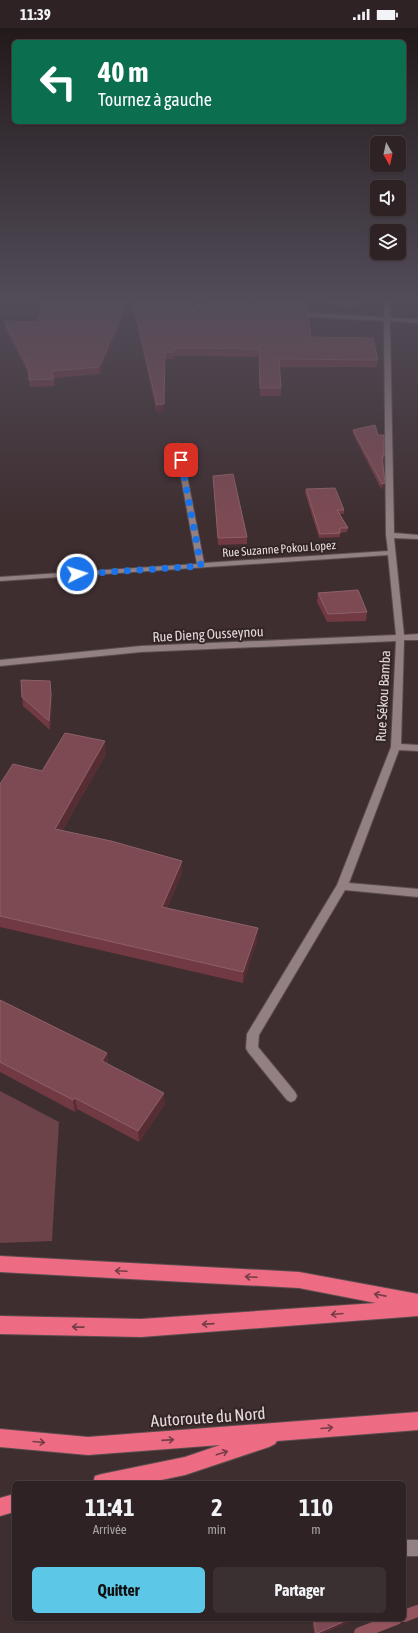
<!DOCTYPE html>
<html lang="fr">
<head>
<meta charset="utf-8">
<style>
  body { margin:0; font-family:"Asap Condensed",sans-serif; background:#3a2f31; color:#f1f3f6; height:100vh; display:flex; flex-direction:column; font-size:15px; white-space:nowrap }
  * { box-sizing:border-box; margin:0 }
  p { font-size:13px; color:#a7a4a6 }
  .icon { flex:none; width:22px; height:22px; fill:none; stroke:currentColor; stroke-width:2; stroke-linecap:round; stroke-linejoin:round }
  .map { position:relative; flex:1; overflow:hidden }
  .details { position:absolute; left:12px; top:1453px; width:394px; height:140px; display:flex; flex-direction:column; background:#2e2224; border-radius:6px; box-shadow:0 1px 3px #0004,0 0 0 1px #493f41 }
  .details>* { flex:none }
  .top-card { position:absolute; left:12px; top:12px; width:394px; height:84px; border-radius:6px; box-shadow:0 1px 3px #0004,0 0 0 1px #493f41; background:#0b6e4f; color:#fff; overflow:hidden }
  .needle { width:26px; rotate:171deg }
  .fabs { position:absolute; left:370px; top:108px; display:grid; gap:8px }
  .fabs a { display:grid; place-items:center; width:36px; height:36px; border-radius:6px; background:#2e2224; box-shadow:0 1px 3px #0004,0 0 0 1px #493f41; font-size:20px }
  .pin { position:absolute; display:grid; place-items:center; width:34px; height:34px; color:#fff; margin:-17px; border-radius:8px; box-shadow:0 2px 6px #0006 }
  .me { position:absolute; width:44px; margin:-22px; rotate:86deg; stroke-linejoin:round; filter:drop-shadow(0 0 3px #0008) }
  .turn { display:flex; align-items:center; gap:14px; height:84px; padding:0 20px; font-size:18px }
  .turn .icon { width:52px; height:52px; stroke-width:2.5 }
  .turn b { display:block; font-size:28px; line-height:34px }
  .eta { display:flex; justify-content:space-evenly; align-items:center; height:68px; text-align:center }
  .eta b { font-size:24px; font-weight:700; line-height:28px }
  .action { display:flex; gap:8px; margin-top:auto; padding:8px 20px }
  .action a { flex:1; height:46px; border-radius:6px; background:#5dc7e8; color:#111; font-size:16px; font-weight:700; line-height:46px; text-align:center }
  .action a+a { background:#3a2f31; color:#f1f3f6 }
  .status { display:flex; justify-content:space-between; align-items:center; height:28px; padding:0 20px; background:#2e2224; direction:ltr }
  .status svg { height:11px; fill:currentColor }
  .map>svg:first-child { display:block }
  .green { fill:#6b4348 }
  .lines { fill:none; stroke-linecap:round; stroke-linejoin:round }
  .stream { stroke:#94545e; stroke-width:12 }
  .lane-casing { stroke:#5a4d4e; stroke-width:2 }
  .street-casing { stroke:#5a4d4e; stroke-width:2 }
  .highway-casing { stroke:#5a4d4e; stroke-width:2 }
  .lane { fill:#938082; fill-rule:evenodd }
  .street { fill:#938082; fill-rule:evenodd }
  .highway { fill:#ed6c83; fill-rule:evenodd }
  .wall { fill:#713942 }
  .shaded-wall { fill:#572d34 }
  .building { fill:#7d4a53; stroke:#8d6168 }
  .oneway { stroke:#743d47 }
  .route { stroke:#1a73e8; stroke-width:7; stroke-dasharray:0 12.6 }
  .labels { text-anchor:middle; stroke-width:4; stroke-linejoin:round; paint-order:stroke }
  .far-street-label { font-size:12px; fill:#e4d9da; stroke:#332426 }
  .street-label { font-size:14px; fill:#e4d9da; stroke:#332426 }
  .near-street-label { font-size:17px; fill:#e4d9da; stroke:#332426 }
</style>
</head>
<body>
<div class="status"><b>11:39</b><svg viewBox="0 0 49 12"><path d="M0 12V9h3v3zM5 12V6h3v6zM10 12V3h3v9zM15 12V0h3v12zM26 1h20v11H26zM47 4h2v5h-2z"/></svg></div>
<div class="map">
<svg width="418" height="1605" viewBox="0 0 418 1605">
  <rect width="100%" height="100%" fill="#3e2e30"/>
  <path class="green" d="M0,1063L59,1094L52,1213L0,1215Z"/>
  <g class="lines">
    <path class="stream" d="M404,1588L418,1583
      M360,1605L396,1591"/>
    <defs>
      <path id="lane" d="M294,270L352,273L361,272L363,270H369L365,274L352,277L292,273V271Z
        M404,1512H418V1528H404Z"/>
      <path id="street" d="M0,270H57L60,272L57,274L0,273Z
        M384,270H390V290L418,291V295L390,293L394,505L418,507V511L394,510L404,607L418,606V612H404L401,716L418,717V723L399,722L349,855L418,861V869L345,862L259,1007L258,1019L295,1064L297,1068L295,1072L291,1074L287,1072L248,1024L246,1020L247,1006L337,857L391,719L396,613L141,624L0,638V632L141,618L396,607L388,527L0,553V549L197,536L175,417L178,415L181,417L204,535L388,523L386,507L384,293L294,288L291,286L294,284L384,289Z
        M181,276L218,278L221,280L218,282L183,279L181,278Z"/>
      <path id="highway" d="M0,1228L299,1244L418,1266V1288L141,1309L0,1306V1288L141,1291L376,1275L299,1260L0,1244Z
        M418,1384V1402L277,1413L275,1416L269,1419L185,1447L147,1455H93L95,1448L102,1446L185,1429L220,1417L88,1427L0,1419V1401L88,1409Z
        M14,1466V1484L0,1488V1470Z"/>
    </defs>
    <use href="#lane" class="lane-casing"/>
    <use href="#street" class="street-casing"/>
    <use href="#highway" class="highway-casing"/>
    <use href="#lane" class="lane"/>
    <use href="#street" class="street"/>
    <use href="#highway" class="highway"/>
  </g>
  <path class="wall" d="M119,270H191V274L200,291L210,275V270H306V281L311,309L378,332L377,339H280L281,360V368H260L259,329L174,328V331H165L164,384L157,385L132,277V270H129V277L100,346L54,350L55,358L30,359L29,352V347L5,300L4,293L37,294L128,270Z
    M353,402L378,407L384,428V432H383L385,455L384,460L381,461L353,406Z
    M213,448L247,509V516L218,517Z
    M306,461L344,482V486H339L348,500L347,504L340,505V509L319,510L305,465Z
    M318,565L367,584L366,593L327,594L317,574Z
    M51,662L52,675L50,702L23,678L22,669Z
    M106,726L62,803L182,845L167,880L257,912L243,955L0,899V756L42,743Z
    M0,972L108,1036L165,1076L139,1114L77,1081L75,1084L0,1044Z
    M312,1591H362L344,1596L324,1605H314Z"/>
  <path class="shaded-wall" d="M129,270V277L100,346L99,339Z
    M165,324L164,384L157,385V377Z
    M385,455L384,460L381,461L382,456Z
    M50,653L52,675L50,702L49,693Z
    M105,713L106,726L56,813L55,801Z
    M182,833V845L162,891V879Z
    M258,900L257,912L243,955V944Z
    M107,1025L109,1037L102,1033Z
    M164,1065L165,1076L139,1114L138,1103Z
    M75,1070L77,1081L75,1084L73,1072Z
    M353,1591H362L344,1596L324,1605H318L345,1593Z"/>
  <path class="building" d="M44,270H129L99,339L51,343L54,351L29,352V342L4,293L37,294Z
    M132,270L193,274L200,291L207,275L307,281L311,309L373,310L378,332L279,331L281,360H260L259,321L174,320V324H165L164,376L157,377Z
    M284,270H306V271Z
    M375,397L378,407H384V428H382L385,455L382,456L353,402Z
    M233,446L247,509L218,510L213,448Z
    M335,460L344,482H337L348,500H340V505L320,506L306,461Z
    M358,562L367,584L328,586L318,565Z
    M21,652L50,653L51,666L49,693L22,669Z
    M65,705L105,713L55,801L111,813L182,833L162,879L258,900L243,944L0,888V756L13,736L42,743Z
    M0,972L107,1025L102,1033L164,1065L138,1103L75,1070L73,1072L0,1034Z
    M314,1591H353L345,1593L318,1605H316Z"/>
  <defs><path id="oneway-shaft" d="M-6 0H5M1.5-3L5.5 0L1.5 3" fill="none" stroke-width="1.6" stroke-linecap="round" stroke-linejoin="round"/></defs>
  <g class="oneway">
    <use href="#oneway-shaft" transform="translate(121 1243) rotate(-177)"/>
    <use href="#oneway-shaft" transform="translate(251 1249) rotate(-177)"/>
    <use href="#oneway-shaft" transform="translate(380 1267) rotate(-169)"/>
    <use href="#oneway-shaft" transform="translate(337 1286) rotate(175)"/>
    <use href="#oneway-shaft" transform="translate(208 1296) rotate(176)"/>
    <use href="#oneway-shaft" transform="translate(78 1299) rotate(-179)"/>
    <use href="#oneway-shaft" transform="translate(327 1400) rotate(-5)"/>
    <use href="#oneway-shaft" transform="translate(168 1412) rotate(-4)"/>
    <use href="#oneway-shaft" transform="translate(39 1414) rotate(5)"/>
    <use href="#oneway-shaft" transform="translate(222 1425) rotate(-18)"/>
  </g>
  <linearGradient id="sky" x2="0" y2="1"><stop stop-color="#22191a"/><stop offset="0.55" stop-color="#524c59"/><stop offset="1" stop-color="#524c59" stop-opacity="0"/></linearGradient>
  <rect width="418" height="494" fill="url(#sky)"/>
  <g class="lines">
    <path class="route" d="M77,546L201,538L181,432"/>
  </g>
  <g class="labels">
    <g class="far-street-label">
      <text transform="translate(279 521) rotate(-4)" y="4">Rue Suzanne Pokou Lopez</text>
    </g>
    <g class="street-label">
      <text transform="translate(208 606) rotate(-3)" y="5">Rue Dieng Ousseynou</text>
      <text transform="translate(383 668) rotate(-87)" y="5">Rue Sékou Bamba</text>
    </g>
    <g class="near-street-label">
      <text transform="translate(208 1389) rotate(-4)" y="6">Autoroute du Nord</text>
    </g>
  </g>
</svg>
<div class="fabs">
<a><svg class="needle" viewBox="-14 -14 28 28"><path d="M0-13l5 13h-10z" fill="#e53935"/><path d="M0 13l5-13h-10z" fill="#a7a4a6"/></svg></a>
<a><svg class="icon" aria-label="sound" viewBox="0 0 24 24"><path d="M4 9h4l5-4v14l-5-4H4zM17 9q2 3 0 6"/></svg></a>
<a><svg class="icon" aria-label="layers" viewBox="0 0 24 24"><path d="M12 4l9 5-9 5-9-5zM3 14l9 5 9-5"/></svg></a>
</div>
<div class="pin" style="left:181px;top:432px;background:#d93025"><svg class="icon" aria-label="arrive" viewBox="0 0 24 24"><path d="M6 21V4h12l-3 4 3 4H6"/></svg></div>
<svg class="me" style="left:77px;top:546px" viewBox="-20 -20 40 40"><circle r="17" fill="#1a73e8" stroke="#fff" stroke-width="3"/><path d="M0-11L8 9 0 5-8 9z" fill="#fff"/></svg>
<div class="top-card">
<div class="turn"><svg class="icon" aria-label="left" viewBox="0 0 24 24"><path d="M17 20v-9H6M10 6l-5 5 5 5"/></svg><div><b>40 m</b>Tournez à gauche</div></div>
</div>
<section class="details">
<div class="eta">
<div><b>11:41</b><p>Arrivée</p></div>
<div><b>2</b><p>min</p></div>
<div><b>110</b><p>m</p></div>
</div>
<div class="action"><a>Quitter</a><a>Partager</a></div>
</section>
</div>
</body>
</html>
